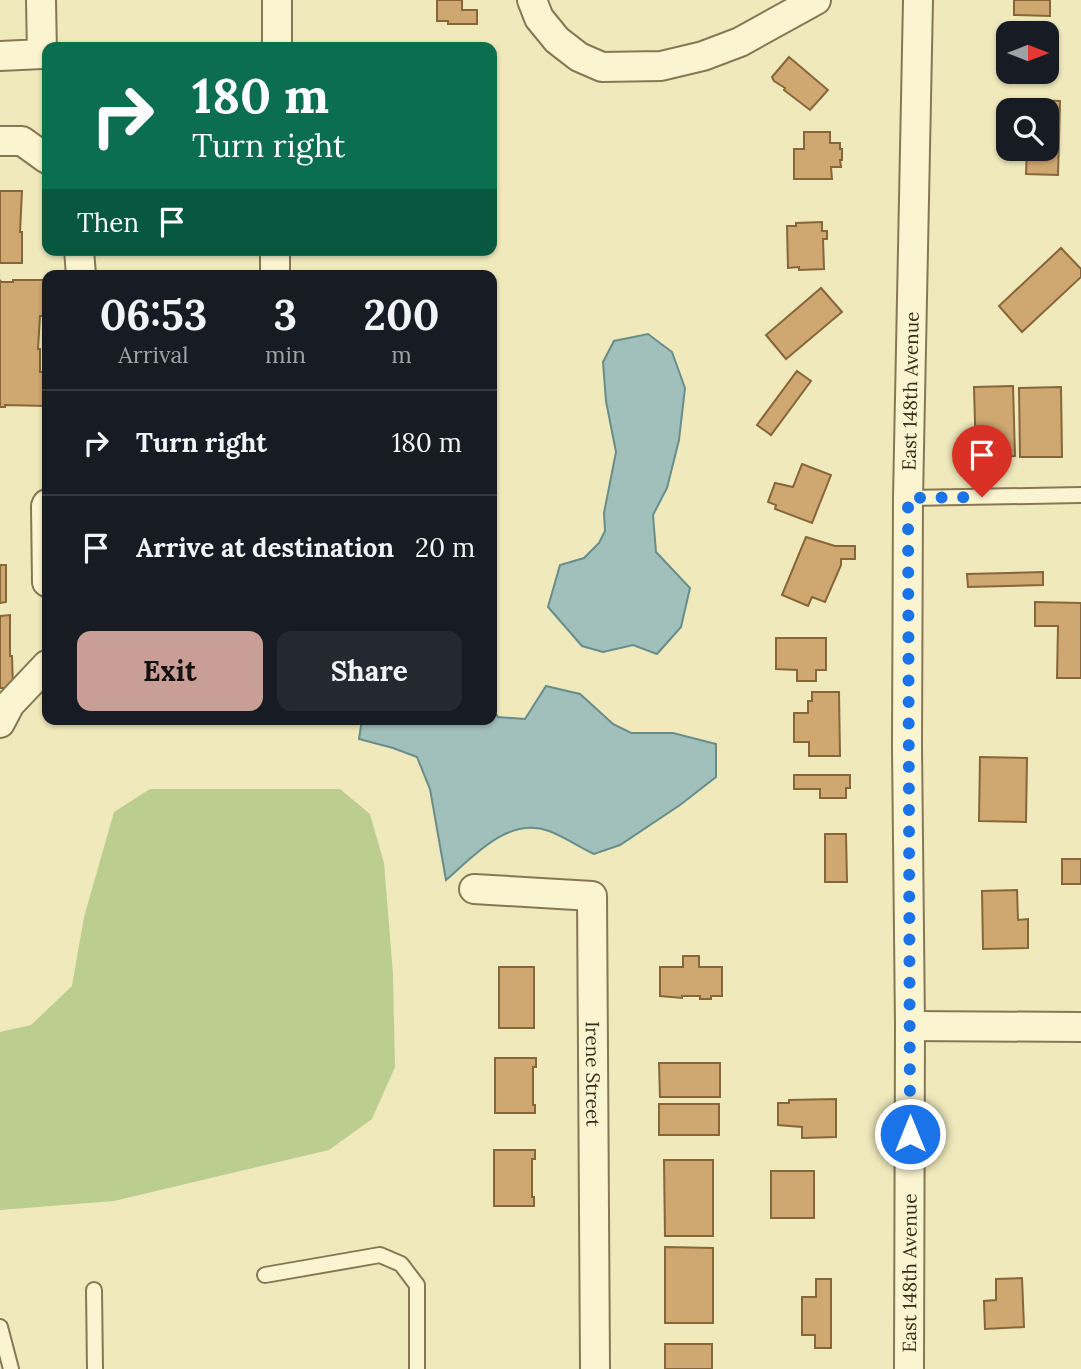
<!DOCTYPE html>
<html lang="en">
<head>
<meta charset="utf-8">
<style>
  body { margin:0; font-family:Lora,serif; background:#242831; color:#f1f3f6; height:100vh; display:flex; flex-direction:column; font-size:26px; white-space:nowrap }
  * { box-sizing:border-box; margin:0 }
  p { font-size:23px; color:#9ea1a6 }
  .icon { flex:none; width:38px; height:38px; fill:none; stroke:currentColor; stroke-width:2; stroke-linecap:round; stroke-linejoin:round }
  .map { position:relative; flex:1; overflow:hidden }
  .details { position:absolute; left:42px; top:270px; width:455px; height:455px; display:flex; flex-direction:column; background:#171b24; border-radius:14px; box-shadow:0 2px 5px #0004 }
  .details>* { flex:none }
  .banner { position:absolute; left:42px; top:42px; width:455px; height:214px; border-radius:14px; box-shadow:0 2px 5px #0004; background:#0b6e4f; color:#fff; overflow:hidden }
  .needle { width:46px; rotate:90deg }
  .controls { position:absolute; left:996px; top:21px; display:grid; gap:14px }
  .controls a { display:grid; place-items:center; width:63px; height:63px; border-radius:14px; background:#171b24; box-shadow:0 2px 5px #0004; font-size:35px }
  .pin { position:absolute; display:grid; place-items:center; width:60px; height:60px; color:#fff; margin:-72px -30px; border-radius:50% 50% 50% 0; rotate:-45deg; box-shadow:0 0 7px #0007 }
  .pin .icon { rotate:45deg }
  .me { position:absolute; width:77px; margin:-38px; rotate:0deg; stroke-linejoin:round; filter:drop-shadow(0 0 5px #0008) }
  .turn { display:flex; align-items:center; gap:24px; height:147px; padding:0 35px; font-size:32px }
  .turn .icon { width:91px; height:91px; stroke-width:2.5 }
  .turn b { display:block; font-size:49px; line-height:60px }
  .then { display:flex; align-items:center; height:66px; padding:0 35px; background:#0003; gap:14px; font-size:26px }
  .eta { display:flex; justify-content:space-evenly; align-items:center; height:119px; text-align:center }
  .eta b { font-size:42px; font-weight:700; line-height:49px }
  .action { display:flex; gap:14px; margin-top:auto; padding:14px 35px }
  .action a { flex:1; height:80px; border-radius:14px; background:#c99e97; color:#111; font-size:28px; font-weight:700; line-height:80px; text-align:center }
  .action a+a { background:#242831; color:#f1f3f6 }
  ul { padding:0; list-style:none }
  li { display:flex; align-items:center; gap:21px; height:105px; padding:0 35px; border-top:2px solid #363941 }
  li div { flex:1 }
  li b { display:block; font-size:26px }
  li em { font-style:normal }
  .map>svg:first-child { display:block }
  .green { fill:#bccd90 }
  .water { fill:#a1c0bc; stroke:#688e8b; stroke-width:2 }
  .building { fill:#cfa871; stroke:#87663a; stroke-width:2 }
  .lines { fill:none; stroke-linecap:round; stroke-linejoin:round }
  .lane-casing { stroke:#877855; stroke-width:18 }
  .street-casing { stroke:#877855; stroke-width:32 }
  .lane { stroke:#faf4d0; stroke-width:14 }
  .street { stroke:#faf4d0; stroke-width:28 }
  .route { stroke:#1a73e8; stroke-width:12; stroke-dasharray:0 21.6 }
  .labels { text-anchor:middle; stroke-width:7; stroke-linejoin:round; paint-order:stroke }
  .street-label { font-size:19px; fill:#362c1b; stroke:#f6f1cc }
</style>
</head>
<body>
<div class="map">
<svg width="1081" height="1369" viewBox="0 0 1081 1369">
  <rect width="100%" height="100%" fill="#efe9bc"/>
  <path class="green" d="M150,789H340L370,814L384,863L393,974L395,1067L372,1119L329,1150L114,1201L0,1210V1032L31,1025L72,986L84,917L114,812Z"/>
  <path class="water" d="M648,334L672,352L685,388L679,440L667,488L653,515L656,552L690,588L681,627L657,654L633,645L603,652L582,646L548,607L560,565L584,558L599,543L605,531L604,513L616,452L606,401L603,362L614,341Z
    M546,686L580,694L613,724L631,733H673L716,744V777L680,805L620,845L594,854C579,847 565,837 549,831C508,816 474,856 446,880L430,789L417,757L393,748L359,739L362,719H492V708L498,717L525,719Z"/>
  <path class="building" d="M437,0H462V10H477V24H448V21H437Z
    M1014,0H1050V16L1014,15Z
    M789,57L828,90L810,110L784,90L785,88L774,81L772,77Z
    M1028,100L1060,101L1058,175L1026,174L1027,149H1046V110H1028Z
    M804,132H830V143H840V149H842V160H840L841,167H831L832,179H794V149H804Z
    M0,191H22L20,232H22V263H0Z
    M822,222V231H827V239H823L824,269L799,270V267L788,268L787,226H796V223Z
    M1061,248L1081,269V277L1022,332L999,306Z
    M0,280L1,282H13V280H45V316H40L38,349H40V372H47V406L5,405V407H0Z
    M821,288L842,312L786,359L766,335Z
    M797,371L811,381L771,435L757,425Z
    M1013,386L1015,456L976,457L974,387Z
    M1061,387L1062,457H1020L1019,388Z
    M802,464L831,475L812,523L775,509L776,505L768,502L775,483L793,487Z
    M806,537L835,546H855V559H841V565L825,602L812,597L808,606L782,595Z
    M0,565H6V602L0,603Z
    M1043,572V585L968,587L967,574Z
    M1035,602L1081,603V678H1057L1058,626H1035Z
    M10,615V656H12L13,688H0V616Z
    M776,638H826V670H816V681H797V670L776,669Z
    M812,692H839L840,756H809V742H794V713H808V701H812Z
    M980,757L1027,758L1026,822L979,821Z
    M794,775H850V788H846V798H820V789H794Z
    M825,834H846L847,882H825Z
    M1062,859H1081V884H1062Z
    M1017,890L1018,920L1028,919V948L983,949L982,891Z
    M683,956H699V967H722V996H711V999H700V996H682V998L660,996V967H683Z
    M499,967H534V1028H499Z
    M495,1058H536V1067H533V1105H535V1113H495Z
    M659,1063H720V1097H660Z
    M836,1099V1137L802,1138V1127L778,1125V1103H789V1100Z
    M659,1104H719V1135H659Z
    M494,1150H535V1159H532V1197H534V1206H494Z
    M664,1160H713V1236H665Z
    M771,1171H814V1218H771Z
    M665,1247L713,1248V1323H665Z
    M1022,1278L1024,1327L985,1329L984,1301L996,1300V1279Z
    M816,1279H831V1348H815V1335H802V1297H816Z
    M665,1344H712V1369H665Z"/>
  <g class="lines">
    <defs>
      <path id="lane" d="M908,498L1081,495
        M265,1275L380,1255L401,1264L417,1285V1369
        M94,1290L95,1369
        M0,1327L11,1369"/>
      <g id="street">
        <path d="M532,0L539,18L557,40L579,57L602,67L661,66L703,56L740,42L816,0"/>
        <path d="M277,47V0"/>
        <path d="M0,56L42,54L41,0"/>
        <path d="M0,141H22L47,159"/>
        <path d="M79,250L81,275"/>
        <path d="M275,275V250"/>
        <path d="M47,504L46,506L47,582"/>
        <path d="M0,723L10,704L47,665"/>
        <path id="s1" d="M474,889L592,896L595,1369"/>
        <path d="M910,1026L1081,1027"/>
        <path id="s2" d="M909,1369L910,1026L907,746L908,498L918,0"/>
      </g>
    </defs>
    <use href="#lane" class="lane-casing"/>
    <use href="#street" class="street-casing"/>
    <use href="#lane" class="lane"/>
    <use href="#street" class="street"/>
  </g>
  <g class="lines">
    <path class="route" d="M910,1134L908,498L982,497"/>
  </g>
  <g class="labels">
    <g class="street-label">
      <text dy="7" stroke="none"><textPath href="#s2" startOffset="978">East 148th Avenue</textPath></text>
      <text dy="7" stroke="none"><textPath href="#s1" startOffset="296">Irene Street</textPath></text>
      <text dy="7" stroke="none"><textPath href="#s2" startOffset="96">East 148th Avenue</textPath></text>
    </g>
  </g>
</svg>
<div class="controls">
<a><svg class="needle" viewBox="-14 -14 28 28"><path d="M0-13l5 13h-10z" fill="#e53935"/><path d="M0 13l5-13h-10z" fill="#9ea1a6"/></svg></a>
<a><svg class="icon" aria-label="search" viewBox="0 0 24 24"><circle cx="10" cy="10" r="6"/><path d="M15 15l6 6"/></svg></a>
</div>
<div class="pin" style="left:982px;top:497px;background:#d93025"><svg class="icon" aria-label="arrive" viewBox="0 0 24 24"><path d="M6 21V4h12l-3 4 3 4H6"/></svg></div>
<svg class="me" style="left:910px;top:1134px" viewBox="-20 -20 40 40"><circle r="17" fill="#1a73e8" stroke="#fff" stroke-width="3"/><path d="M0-11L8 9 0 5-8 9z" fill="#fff"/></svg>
<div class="banner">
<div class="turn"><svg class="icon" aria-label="right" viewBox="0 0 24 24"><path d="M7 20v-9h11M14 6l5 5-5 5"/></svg><div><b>180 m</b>Turn right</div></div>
<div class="then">Then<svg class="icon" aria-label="arrive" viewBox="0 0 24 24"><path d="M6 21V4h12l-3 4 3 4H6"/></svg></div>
</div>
<section class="details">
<div class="eta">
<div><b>06:53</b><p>Arrival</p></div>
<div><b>3</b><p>min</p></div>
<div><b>200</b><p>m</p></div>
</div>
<ul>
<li><svg class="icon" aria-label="right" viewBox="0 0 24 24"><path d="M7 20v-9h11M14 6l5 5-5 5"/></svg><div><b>Turn right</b></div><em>180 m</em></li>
<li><svg class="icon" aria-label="arrive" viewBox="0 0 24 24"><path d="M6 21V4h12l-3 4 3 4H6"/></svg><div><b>Arrive at destination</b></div><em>20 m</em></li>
</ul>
<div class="action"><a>Exit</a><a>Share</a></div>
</section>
</div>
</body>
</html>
